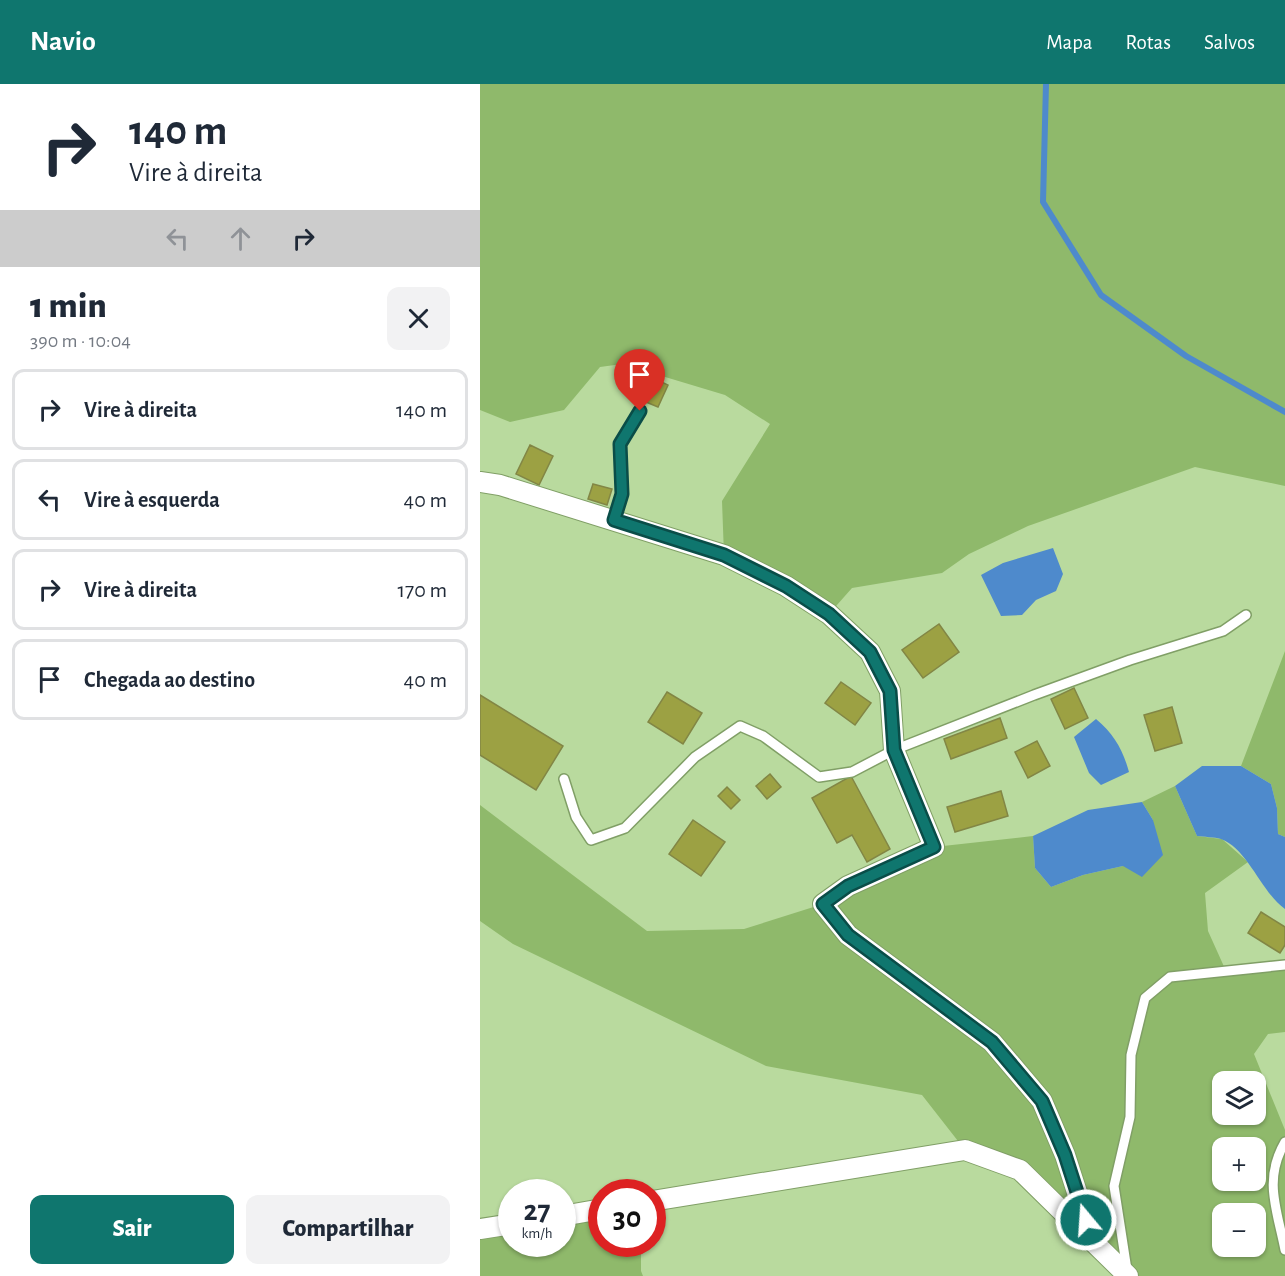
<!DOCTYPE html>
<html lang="pt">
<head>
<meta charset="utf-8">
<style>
  body { margin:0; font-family:"Alegreya Sans",sans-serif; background:#f2f2f3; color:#1f2937; height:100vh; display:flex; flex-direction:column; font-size:22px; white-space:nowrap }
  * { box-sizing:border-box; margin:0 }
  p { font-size:20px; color:#747a83 }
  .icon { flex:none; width:33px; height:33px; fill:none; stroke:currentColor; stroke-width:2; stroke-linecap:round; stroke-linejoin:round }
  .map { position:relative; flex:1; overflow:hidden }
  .sheet { display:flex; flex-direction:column; background:#fff; width:480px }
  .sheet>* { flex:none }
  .hud { background:#fff; color:#1f2937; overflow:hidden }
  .tools { position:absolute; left:732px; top:987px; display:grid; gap:12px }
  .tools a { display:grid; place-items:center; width:54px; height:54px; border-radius:12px; background:#fff; box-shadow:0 2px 4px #0004; font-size:30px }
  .speed { position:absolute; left:18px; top:1095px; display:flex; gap:12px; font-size:30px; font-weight:700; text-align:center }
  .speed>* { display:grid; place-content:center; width:78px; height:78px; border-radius:50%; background:#fff; box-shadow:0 2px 4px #0004; line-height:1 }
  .speed small { font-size:15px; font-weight:400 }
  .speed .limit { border:9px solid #d22; background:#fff; color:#111 }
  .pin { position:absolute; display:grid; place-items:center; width:51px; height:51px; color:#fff; margin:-62px -26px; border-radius:50% 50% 50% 0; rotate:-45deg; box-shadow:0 0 6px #0007 }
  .pin .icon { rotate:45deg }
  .me { position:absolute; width:66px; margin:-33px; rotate:342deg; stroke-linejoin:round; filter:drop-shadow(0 0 4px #0008) }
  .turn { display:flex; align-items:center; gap:21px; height:126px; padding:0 30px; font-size:27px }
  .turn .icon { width:78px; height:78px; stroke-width:2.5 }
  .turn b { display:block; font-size:42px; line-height:51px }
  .lanes { display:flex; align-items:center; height:57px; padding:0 30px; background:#0003; justify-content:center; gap:30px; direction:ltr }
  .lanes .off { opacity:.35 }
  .round { display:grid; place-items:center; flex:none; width:63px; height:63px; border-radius:12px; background:#f2f2f3 }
  .summary { display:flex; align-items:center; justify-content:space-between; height:102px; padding:0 30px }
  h1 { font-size:36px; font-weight:800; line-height:45px }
  .action { display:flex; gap:12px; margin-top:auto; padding:12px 30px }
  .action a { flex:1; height:69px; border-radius:12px; background:#0f766e; color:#fff; font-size:24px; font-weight:800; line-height:69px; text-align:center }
  .action a+a { background:#f2f2f3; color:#1f2937 }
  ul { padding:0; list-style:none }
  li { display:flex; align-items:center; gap:18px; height:81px; margin:0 12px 9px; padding:0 18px; border:3px solid #e0e1e3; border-radius:12px }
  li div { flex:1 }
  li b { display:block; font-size:22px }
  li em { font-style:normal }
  header { display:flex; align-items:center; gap:36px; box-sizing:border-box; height:84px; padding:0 30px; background:#0f766e; color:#fff }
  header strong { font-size:28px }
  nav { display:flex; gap:33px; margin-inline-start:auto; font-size:21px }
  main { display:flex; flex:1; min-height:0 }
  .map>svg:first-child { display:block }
  .green { fill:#8fb96b; fill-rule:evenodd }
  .water { fill:#4e8acc }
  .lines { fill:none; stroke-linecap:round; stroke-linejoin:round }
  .stream { stroke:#4e8acc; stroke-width:6 }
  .building { fill:#9ca143; stroke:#828645; stroke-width:1.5 }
  .lane-casing { stroke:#809f66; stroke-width:12 }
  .street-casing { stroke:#809f66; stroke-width:22 }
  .lane { stroke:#fff; stroke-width:9 }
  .street { stroke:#fff; stroke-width:20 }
  .route-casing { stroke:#0a4d48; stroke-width:15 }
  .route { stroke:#0f766e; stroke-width:10 }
</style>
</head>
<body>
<header>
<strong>Navio</strong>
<nav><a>Mapa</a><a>Rotas</a><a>Salvos</a></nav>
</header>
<main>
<section class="sheet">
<div class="hud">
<div class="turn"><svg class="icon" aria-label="right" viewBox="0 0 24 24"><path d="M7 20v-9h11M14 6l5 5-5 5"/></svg><div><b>140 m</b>Vire à direita</div></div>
<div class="lanes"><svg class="icon off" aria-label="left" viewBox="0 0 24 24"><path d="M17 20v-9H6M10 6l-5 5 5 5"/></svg><svg class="icon off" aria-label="ahead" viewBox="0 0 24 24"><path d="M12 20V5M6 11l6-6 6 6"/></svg><svg class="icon" aria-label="right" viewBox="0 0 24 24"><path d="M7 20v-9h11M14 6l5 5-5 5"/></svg></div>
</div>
<div class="summary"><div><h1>1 min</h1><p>390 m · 10:04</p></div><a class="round"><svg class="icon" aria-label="close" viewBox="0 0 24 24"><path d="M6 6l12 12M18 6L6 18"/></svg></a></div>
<ul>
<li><svg class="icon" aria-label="right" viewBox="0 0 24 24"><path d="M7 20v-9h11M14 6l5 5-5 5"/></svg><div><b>Vire à direita</b></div><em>140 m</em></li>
<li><svg class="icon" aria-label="left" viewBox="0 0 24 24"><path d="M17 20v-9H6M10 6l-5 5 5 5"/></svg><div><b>Vire à esquerda</b></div><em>40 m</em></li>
<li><svg class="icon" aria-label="right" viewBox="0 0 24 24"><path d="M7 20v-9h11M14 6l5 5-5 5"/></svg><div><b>Vire à direita</b></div><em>170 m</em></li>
<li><svg class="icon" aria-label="arrive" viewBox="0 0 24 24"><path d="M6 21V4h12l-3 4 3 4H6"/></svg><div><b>Chegada ao destino</b></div><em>40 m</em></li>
</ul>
<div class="action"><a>Sair</a><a>Compartilhar</a></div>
</section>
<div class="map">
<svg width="805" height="1192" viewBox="0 0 805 1192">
  <rect width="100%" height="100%" fill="#b9da9e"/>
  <path class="green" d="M0,0H805V402L715,383L548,442L489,470L462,489L372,504L349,530L244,471L242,417L290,340L245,311L142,280L120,283L84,326L30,338L0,326Z
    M805,567V753L798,750L797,724L791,700L761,682Z
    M695,702L717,752L742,755L768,778L725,809L728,847L746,887L805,881V948L788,950L774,970L805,1046V1192H648L540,1086L485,1066L442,1011L286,982L33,860L0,837V721L167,847L264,845L343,820L454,763L553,752L555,784L571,803L603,791L643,782L673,736L662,718ZM742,998H776V1030H742ZM742,1064H776V1096H742ZM742,1130H776V1162H742Z
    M121,1125L122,1160H161V1187L163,1192H0V1145L31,1140L32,1160H82L83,1132Z"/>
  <path class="water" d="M573,464L583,490L576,507L556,516L542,531L521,532L501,491L523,479Z
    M616,635C634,650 643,666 649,688L621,701L609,689L594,653Z
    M722,682H761L791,700L797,724L798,750L805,753V825C781,808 768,765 741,755C734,753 724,753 717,752L695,702Z
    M662,718L673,736L683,771L662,793L643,782L603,791L571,803L555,784L553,752L608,726Z"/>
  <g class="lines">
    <path class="stream" d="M566,0L563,118L621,211L706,272L805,328"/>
  </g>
  <path class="building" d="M165,290L188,301L178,323L154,313Z
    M50,361L73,372L59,401L36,390Z
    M113,400L132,405L127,421L108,415Z
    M459,540L479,568L443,594L422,566Z
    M361,598L391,619L375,641L345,619Z
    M594,604L608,634L585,645L571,615Z
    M187,608L222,629L203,660L168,638Z
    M0,611L83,662L56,706L0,671Z
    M692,623L702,659L675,667L664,631Z
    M520,634L527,654L471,675L464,655Z
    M557,657L570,682L548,694L535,668Z
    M290,690L301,703L287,715L276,702Z
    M371,692L410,765L387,778L372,751L357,759L332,714Z
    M247,703L260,716L251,725L238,712Z
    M521,707L528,732L475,748L467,723Z
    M213,736L245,758L221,792L189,770Z
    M781,828L805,843V861L800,869L768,849Z"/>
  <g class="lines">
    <defs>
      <path id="lane" d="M134,436L142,410L140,360L160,327
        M84,695L96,733L111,756L145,744L215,673L260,642L283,652L339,693L372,688L414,666L554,611L650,576L743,547L766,531
        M805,1058C783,1096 797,1125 805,1166
        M647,1186L634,1102L650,1033L651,971L665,914L690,893L805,881"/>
      <path id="street" d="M0,398L20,401L244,471L306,502L349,530L390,568L410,607L414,666L454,763L368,802L343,820L368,851L512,958L562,1017L585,1071L613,1158
        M172,1117L485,1066L540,1086L648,1192
        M82,1132L122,1125
        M0,1145L32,1140"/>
    </defs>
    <use href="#lane" class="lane-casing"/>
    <use href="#street" class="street-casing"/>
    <use href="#lane" class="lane"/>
    <use href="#street" class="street"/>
  </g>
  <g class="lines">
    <defs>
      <path id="route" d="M160,327L140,360L142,410L134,436L244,471L306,502L349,530L390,568L410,607L414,666L454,763L368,802L343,820L368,851L512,958L562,1017L585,1071L606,1136"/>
    </defs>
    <use href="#route" class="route-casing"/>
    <use href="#route" class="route"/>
  </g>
</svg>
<div class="tools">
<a><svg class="icon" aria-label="layers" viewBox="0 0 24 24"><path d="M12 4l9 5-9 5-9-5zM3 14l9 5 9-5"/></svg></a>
<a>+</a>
<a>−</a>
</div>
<div class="speed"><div>27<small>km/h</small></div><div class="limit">30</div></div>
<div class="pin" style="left:160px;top:327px;background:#d93025"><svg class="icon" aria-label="arrive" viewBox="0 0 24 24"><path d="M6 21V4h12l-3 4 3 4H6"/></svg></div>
<svg class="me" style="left:606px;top:1136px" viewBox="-20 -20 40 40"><circle r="17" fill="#0f766e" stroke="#fff" stroke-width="3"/><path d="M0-11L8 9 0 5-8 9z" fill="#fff"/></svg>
</div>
</main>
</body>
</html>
